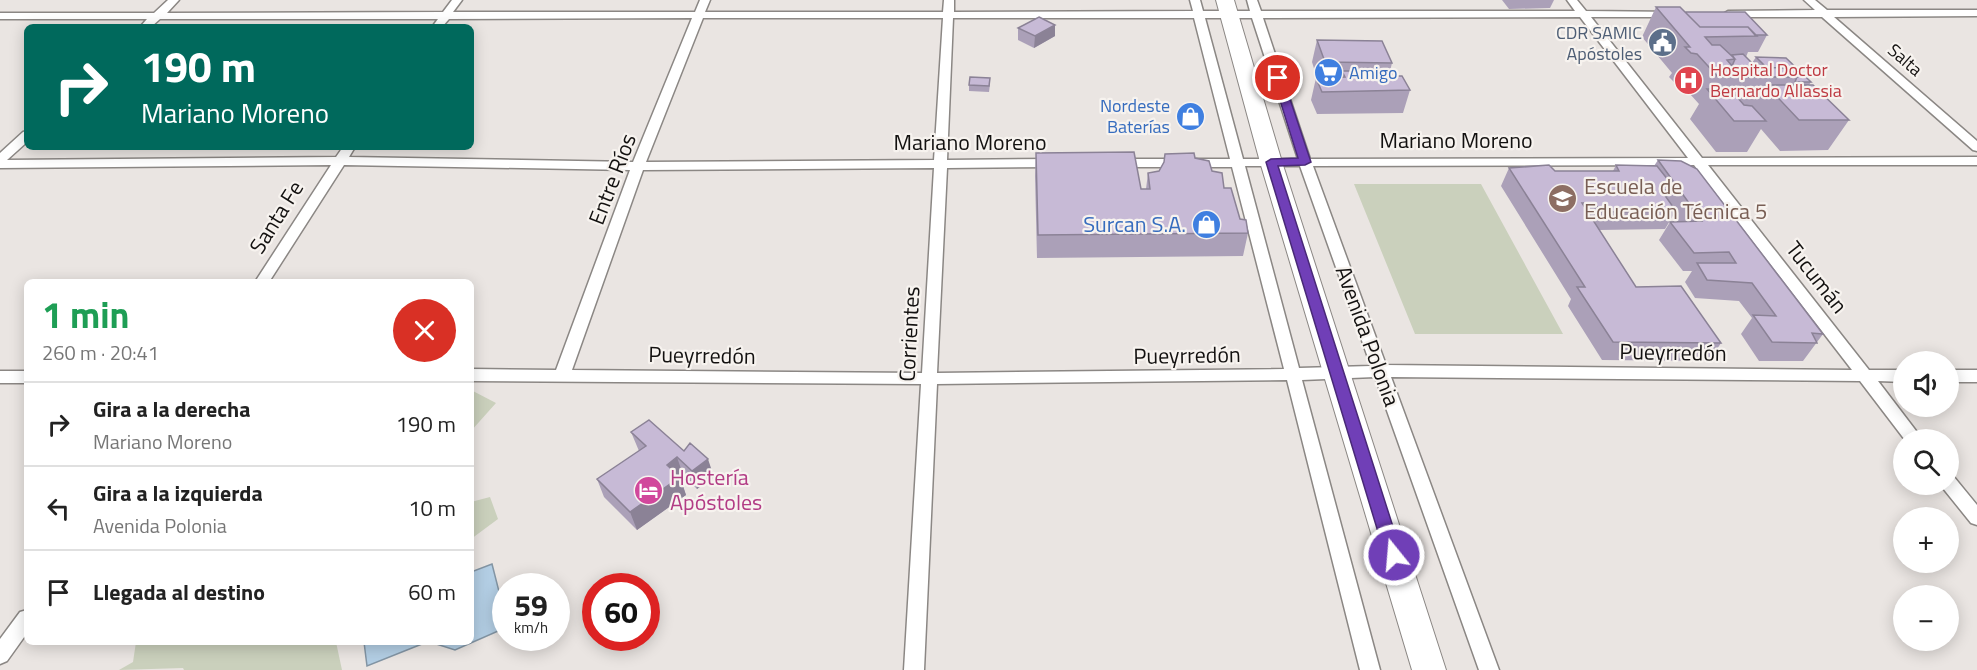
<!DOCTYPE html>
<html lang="es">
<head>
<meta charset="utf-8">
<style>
  body { margin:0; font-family:"Titillium Web",sans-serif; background:#f6f6f6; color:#222; height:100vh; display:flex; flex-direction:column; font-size:22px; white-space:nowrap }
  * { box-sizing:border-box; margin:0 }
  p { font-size:20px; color:#767676 }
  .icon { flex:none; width:33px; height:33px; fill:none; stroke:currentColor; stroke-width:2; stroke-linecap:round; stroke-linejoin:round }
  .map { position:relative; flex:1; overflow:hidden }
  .side { position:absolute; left:24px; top:279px; width:450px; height:366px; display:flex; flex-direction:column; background:#fff; border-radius:9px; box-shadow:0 3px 15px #0003 }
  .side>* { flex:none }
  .guide { position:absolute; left:24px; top:24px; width:450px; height:126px; border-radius:9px; box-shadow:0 3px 15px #0003; background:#00695c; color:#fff; overflow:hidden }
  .tools { position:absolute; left:1893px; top:351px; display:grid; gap:12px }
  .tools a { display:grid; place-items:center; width:66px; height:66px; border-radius:50%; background:#fff; box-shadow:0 3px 15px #0003; font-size:30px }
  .speed { position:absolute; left:492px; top:573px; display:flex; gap:12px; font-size:30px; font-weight:700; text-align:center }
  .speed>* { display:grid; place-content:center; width:78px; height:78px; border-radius:50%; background:#fff; box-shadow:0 3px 15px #0003; line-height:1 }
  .speed small { font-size:15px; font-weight:400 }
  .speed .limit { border:9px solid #d22; background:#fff; color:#111 }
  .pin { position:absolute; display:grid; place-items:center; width:51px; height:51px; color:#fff; margin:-26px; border:3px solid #fff; border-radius:50%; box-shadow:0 2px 6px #0007 }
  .me { position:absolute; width:66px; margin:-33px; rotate:343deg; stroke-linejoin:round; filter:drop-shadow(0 0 4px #0008) }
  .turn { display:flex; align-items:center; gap:21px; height:126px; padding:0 18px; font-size:27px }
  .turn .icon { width:78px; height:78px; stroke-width:2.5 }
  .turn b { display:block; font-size:42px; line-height:51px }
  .round { display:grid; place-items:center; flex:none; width:63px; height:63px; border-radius:32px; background:#f6f6f6 }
  .summary { display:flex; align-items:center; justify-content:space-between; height:102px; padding:0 18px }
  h1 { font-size:36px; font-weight:700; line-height:45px; color:#1e9e55 }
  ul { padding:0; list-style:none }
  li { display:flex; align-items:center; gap:18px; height:84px; padding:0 18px; border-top:2px solid #e0e0e0 }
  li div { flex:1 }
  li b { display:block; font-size:22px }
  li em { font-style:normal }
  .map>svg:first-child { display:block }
  .green { fill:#cad0bc }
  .water { fill:#b3cee4; stroke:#8395a4; stroke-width:1.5 }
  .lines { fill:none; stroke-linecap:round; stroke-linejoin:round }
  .minor-casing { stroke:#8b8784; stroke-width:3 }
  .primary-casing { stroke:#8b8784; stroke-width:2 }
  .minor { fill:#fff; fill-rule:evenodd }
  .primary { fill:#fff; fill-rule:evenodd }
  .wall { fill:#aba0b8 }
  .shaded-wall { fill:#8b8296 }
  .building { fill:#c7bad6; stroke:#8b8296; stroke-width:1.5 }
  .route { fill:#703fb7; stroke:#492977; stroke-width:1.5 }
  .labels { text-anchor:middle; stroke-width:4.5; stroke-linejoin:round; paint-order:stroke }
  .far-service-label { font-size:18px; fill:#4e5e75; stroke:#f7f3ef; text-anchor:end }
  .far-street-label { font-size:18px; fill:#131110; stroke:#f7f3ef }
  .far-health-label { font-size:18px; fill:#be3a42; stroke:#f7f3ef; text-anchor:start }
  .far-shop-label { font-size:18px; fill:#366cbe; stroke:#f7f3ef; text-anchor:start }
  .street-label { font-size:22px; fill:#131110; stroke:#f7f3ef }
  .education-label { font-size:22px; fill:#785e54; stroke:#f7f3ef; text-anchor:start }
  .shop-label { font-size:22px; fill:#366cbe; stroke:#f7f3ef; text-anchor:end }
  .hotel-label { font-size:22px; fill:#b23c85; stroke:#f7f3ef; text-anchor:start }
</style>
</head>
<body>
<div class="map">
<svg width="1977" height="670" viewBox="0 0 1977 670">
  <rect width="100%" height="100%" fill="#eae5e2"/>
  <path class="green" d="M1354,184H1481L1563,334H1415Z
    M471,390L496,403L471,431Z
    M490,497L498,519L471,539V502Z
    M136,642H336L342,670H184L183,668L119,670L133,662Z"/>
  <path class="water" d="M492,564L505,615V628L455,650L430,642H471V572Z
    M364,642H427L367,666Z"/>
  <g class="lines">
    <defs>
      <path id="minor" d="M168,0H179L167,13L443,12L452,0H462L453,12H695L700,0H710L705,12H943L944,0H954V12L1193,11L1190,0H1200L1203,11H1250L1247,0H1257L1261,11H1575L1567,0H1577L1586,11L1678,12V16L1674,17H1591L1702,158L1977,157V165H1708L1869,370H1904V382L1878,381L1923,440H1905L1860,381L1391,377L1499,670H1479L1375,377L1302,380L1380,670H1360L1287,380L937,384L924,670H904L921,384L471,381V369L556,370L630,170L344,165L269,282H255L331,165L0,168V153L23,132L27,131V142L7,160L336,157L343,147H355L349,157L633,162L692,18L449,19L442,27H432L438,19H160L151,27H140L147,19H0V13H154ZM1580,17L1688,158L1310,159L1263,18ZM703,18H943L934,160L646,162ZM953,18H1194L1230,159H1116L1110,163L1116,167H1232L1284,369L937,373L947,168L1056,167L1062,163L1056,159L947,160ZM1205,18H1252L1298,159H1243ZM1694,165L1852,370L1386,365L1313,166ZM1245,166H1300L1371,366L1299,368ZM934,168L922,373L572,370L643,170Z
        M1804,0H1815L1827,10H1977V16L1834,17L1977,141V151L1973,150L1822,17H1728L1723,14L1728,11L1815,10Z
        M1948,370H1977V382H1948Z
        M0,371H27V383H0Z
        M1948,475L1954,477L1977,505V525L1971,523L1942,487L1941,484H1948Z
        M27,610V633L7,661L0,664V639L20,612Z"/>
      <path id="primary" d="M1216,0H1234L1282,162L1446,670H1412L1260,162Z"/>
    </defs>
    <use href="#minor" class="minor-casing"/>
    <use href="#primary" class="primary-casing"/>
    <use href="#minor" class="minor"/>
    <use href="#primary" class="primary"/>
  </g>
  <path class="wall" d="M1502,0H1554L1550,8L1509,9Z
    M1656,7L1685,12L1767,35L1758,52H1748L1746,57L1752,63L1756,57L1811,82L1809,85L1849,120L1828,150L1780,151L1761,129L1747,152H1716L1690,119L1699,104L1681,84L1675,83L1669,77L1672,73L1642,37Z
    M1055,25V36L1034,48L1018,40V28Z
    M1317,40L1392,63L1390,71L1410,90L1403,113L1317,114L1311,100L1316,78H1317L1312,62Z
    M990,84L989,92L969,91V85Z
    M1036,153L1141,189H1146L1148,173L1159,171L1195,158L1212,171L1224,188L1248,233L1243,256L1037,258L1035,176Z
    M1658,160L1823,334L1803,361H1759L1741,334L1752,318L1739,301L1695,298L1685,282L1692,271H1683L1659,240L1670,222H1679L1674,214L1665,229L1599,230L1636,287L1721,343L1709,361L1602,360L1568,306L1571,299L1501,186L1509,168L1555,171H1613L1616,165L1654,166Z
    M631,432L714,477L697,489L683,475L680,477L686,495L637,530L604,497L597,479L639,451Z"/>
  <path class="shaded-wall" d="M1055,25V36L1034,48L1035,36Z
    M677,457L683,475L680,477L686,495L637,530L630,512L667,465Z
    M708,459L714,477L697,489L692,471Z"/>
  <path class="building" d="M1656,7H1680L1700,27H1748L1757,36L1705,37L1712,45H1720L1735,59L1727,60L1733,67L1789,68L1797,77H1718L1697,54L1691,53L1685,47H1690Z
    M1685,12H1745L1767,35H1755L1748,27H1700Z
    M1039,17L1055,25L1035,36L1018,28Z
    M1317,40L1382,41L1392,63L1325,62Z
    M1743,54L1756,67H1766L1756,57L1786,58L1811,82H1795L1797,77L1789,68L1733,67L1732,66L1735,59L1732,55Z
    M1342,71H1359L1361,76H1385L1382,71H1393L1396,76H1402L1410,90L1322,92L1316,78L1345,77Z
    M970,77L990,78L989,86L969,85Z
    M1766,85H1813L1849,120H1799Z
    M1707,89H1730L1744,105L1752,106L1766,121H1734Z
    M1134,152L1141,189H1150L1148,173L1159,171L1164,162L1165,154L1194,153L1195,158L1209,161L1212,171L1222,173L1224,188H1231L1240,219L1246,220L1248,233L1038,235L1036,153Z
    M1658,160L1681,161L1697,169L1823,334L1812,333L1817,343L1772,342L1753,315L1776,316L1752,283L1707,280L1697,263H1736L1729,252L1694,253L1670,222L1702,221Z
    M1549,165L1555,171H1619L1616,165L1657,166L1676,190H1661L1676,211L1602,212L1594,203H1582L1636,287L1681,286L1721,343L1613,342L1577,287H1585L1509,168Z
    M649,420L684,451L690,443L708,459L692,471L677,457L667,465L680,477L630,512L597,479L646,446L631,432Z"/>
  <path class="route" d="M1278,75L1283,78L1311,162L1305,165L1278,166L1402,555L1399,560L1394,562L1388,560L1385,555L1266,162L1271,159L1298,158L1273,78Z"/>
  <defs>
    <symbol id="civic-disc" viewBox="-11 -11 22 22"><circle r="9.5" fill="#5c6f8a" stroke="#f7f3ef"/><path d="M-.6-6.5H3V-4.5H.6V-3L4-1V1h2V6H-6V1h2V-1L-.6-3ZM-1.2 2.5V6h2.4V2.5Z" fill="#fff"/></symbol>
    <symbol id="supermarket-disc" viewBox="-11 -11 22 22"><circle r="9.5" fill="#3f7fe0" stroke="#f7f3ef"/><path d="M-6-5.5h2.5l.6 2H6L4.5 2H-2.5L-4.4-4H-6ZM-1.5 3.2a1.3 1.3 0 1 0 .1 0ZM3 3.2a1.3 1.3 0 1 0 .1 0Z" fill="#fff"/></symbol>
    <symbol id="hospital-disc" viewBox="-11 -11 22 22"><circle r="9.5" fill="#e0444e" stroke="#f7f3ef"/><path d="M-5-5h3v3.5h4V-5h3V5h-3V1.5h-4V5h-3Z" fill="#fff"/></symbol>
    <symbol id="shop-disc" viewBox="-11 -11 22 22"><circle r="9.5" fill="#3f7fe0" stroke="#f7f3ef"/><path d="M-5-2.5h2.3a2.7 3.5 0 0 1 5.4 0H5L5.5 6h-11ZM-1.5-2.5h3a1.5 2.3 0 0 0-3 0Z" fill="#fff"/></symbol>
    <symbol id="school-disc" viewBox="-11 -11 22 22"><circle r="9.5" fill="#8d6e63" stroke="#f7f3ef"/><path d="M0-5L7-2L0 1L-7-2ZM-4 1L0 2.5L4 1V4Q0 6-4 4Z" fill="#fff"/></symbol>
    <symbol id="hotel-disc" viewBox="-11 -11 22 22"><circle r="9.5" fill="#d1479c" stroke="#f7f3ef"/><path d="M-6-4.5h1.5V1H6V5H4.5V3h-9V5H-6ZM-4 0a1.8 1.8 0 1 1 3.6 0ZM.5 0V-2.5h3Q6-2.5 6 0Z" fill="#fff"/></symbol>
  </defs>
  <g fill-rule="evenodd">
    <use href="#civic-disc" x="1646" y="26" width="33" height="33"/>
    <use href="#supermarket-disc" x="1312" y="56" width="33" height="33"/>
    <use href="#hospital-disc" x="1672" y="64" width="33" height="33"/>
    <use href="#shop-disc" x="1174" y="100" width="33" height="33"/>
    <use href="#school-disc" x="1546" y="182" width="33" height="33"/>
    <use href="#shop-disc" x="1190" y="208" width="33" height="33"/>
    <use href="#hotel-disc" x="632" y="474" width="33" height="33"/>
  </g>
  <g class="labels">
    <g class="far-service-label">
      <text x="1642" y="39">CDR SAMIC<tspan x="1642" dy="21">Apóstoles</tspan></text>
    </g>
    <g class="far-street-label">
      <text transform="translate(1905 60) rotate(41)" y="6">Salta</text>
    </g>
    <g class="far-health-label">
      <text x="1710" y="76">Hospital Doctor<tspan x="1710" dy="21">Bernardo Allassia</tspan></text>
    </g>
    <g class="far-shop-label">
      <text x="1349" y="79">Amigo</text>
      <text x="1170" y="112" text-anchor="end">Nordeste<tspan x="1170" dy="21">Baterías</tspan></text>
    </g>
    <g class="street-label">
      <text x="1456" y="148">Mariano Moreno</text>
      <text x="970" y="150">Mariano Moreno</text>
      <text transform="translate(612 179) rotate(-69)" y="8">Entre Ríos</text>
      <text transform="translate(276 217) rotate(-58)" y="8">Santa Fe</text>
      <text transform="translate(1817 277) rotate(52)" y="8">Tucumán</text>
      <text transform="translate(909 334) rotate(-87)" y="8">Corrientes</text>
      <text transform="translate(1368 336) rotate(70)" y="8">Avenida Polonia</text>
      <text transform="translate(1673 352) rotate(1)" y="8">Pueyrredón</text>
      <text transform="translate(702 355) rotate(1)" y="8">Pueyrredón</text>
      <text transform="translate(1187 355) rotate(-1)" y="8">Pueyrredón</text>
    </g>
    <g class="education-label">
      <text x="1584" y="194">Escuela de<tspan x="1584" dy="25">Educación Técnica 5</tspan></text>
    </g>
    <g class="shop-label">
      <text x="1186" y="232">Surcan S.A.</text>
    </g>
    <g class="hotel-label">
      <text x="670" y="485">Hostería<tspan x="670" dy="25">Apóstoles</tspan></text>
    </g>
  </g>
</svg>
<div class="tools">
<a><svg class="icon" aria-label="sound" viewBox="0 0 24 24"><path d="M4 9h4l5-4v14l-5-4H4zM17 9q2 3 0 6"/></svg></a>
<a><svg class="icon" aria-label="search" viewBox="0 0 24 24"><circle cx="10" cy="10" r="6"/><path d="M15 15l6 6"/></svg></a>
<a>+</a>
<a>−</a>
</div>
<div class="speed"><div>59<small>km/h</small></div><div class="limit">60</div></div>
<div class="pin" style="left:1278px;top:78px;background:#d93025"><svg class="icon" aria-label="arrive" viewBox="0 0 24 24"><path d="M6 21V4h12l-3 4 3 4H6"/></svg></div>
<svg class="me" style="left:1394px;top:555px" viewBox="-20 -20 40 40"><circle r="17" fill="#703fb7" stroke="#fff" stroke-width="3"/><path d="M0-11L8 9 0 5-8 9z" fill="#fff"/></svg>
<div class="guide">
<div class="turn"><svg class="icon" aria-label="right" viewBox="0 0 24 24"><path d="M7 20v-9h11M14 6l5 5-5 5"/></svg><div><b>190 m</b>Mariano Moreno</div></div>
</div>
<section class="side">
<div class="summary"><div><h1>1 min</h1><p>260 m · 20:41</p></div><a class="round" style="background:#d93025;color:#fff"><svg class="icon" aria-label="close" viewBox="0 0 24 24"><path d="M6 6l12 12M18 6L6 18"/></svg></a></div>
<ul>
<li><svg class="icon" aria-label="right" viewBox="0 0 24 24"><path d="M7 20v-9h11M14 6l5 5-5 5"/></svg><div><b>Gira a la derecha</b><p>Mariano Moreno</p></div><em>190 m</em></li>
<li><svg class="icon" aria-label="left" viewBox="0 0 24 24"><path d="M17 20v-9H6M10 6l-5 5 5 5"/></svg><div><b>Gira a la izquierda</b><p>Avenida Polonia</p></div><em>10 m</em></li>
<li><svg class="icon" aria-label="arrive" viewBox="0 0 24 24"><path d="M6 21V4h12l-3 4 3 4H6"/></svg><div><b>Llegada al destino</b></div><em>60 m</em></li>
</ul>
</section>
</div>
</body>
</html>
